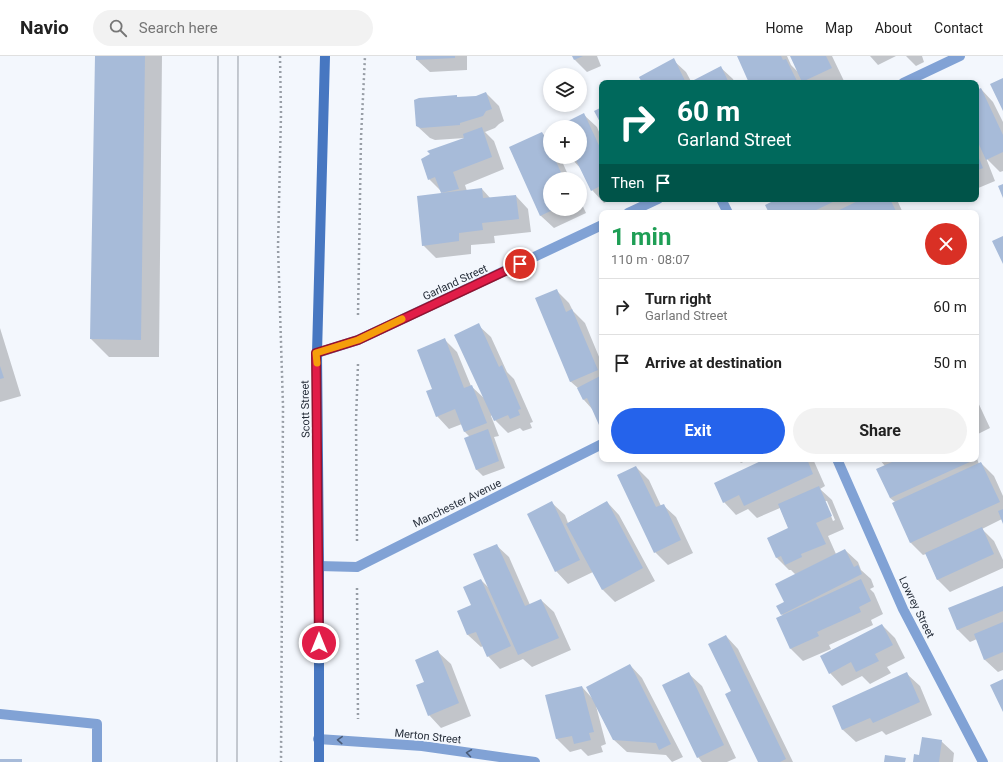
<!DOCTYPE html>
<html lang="en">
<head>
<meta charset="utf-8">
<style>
  body { margin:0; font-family:Roboto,sans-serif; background:#f2f2f2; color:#222; height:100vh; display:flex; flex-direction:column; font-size:15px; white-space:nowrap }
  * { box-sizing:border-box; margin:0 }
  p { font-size:13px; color:#767676 }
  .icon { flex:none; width:22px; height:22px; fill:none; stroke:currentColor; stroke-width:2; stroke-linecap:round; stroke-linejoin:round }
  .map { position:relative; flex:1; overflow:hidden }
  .details { position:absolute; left:599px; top:154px; width:380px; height:252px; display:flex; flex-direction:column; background:#fff; border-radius:8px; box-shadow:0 2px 6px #0003 }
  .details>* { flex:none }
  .banner { position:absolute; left:599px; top:24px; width:380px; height:122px; border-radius:8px; box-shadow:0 2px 6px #0003; background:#00695c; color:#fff; overflow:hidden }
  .buttons { position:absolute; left:543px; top:12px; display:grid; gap:8px }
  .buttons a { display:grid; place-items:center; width:44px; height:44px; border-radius:50%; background:#fff; box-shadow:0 2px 6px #0003; font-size:20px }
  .pin { position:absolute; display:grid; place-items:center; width:34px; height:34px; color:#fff; margin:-17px; border:2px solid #fff; border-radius:50%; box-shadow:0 1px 4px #0007 }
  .me { position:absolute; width:44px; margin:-22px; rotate:0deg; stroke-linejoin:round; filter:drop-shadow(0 0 3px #0008) }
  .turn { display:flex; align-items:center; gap:14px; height:84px; padding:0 12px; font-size:18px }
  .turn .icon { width:52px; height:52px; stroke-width:2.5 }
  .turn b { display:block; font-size:28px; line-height:34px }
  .then { display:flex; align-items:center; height:38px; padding:0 12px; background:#0003; gap:8px; font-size:15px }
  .round { display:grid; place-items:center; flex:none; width:42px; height:42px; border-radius:21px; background:#f2f2f2 }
  .summary { display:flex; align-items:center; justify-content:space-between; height:68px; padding:0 12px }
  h1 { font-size:24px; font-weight:700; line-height:30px; color:#1e9e55 }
  .button { display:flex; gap:8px; margin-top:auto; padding:8px 12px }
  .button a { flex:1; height:46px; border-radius:24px; background:#2563eb; color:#fff; font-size:16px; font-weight:700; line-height:46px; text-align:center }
  .button a+a { background:#f2f2f2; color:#222 }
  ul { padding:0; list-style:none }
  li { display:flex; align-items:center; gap:12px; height:56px; padding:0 12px; border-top:1px solid #e0e0e0 }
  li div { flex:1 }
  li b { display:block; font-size:15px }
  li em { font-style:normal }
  header { display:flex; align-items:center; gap:24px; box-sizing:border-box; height:56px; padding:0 20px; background:#fff; border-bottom:1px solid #e0e0e0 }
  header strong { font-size:19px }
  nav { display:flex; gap:22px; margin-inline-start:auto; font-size:14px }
  .search { width:280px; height:36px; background:#f2f2f2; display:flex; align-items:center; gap:10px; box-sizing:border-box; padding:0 14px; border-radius:22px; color:#767676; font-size:15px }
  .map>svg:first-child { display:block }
  .shadow { fill:#0003; fill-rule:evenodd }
  .building { fill:#a7bbd9 }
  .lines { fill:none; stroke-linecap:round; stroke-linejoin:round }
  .path { stroke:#989ea6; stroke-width:2.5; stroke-dasharray:2 3; stroke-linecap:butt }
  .lane { stroke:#81a2d5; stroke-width:10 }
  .street { stroke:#81a2d5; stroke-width:10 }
  .secondary { stroke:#4777c1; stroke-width:10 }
  .tram { stroke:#949aa3; stroke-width:1 }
  .oneway { stroke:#4a5c78 }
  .route-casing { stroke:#92132f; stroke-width:10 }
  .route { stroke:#e11d48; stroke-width:7 }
  .slow { stroke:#f59e0b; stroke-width:7 }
  .labels { text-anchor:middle; stroke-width:3.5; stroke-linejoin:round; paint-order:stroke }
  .street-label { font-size:11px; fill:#262e3a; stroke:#f3f7fd }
</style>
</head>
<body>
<header>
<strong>Navio</strong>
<div class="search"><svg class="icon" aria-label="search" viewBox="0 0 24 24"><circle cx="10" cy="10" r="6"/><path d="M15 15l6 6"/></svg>Search here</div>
<nav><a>Home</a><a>Map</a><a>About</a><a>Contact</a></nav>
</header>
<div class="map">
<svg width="1003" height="706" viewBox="0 0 1003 706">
  <rect width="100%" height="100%" fill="#f3f7fd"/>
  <path class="shadow" d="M96,0H162L159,301H109L91,283Z
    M417,0H467V14L430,16L417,4Z
    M573,0H597L601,10L587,16L575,4Z
    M738,0H787L791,9L798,16L791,0H832L844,25L839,27H750Z
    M870,0H896L878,9Z
    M906,0H922L924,6L916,10Z
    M673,4L686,16L692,27H643Z
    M720,11L733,23L735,27H694Z
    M981,33L993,46L1003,66V115L1000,116L986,102L995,125L976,133V85L980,89L976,80V36Z
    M486,37L499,50L504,65L499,68L495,72L485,76L494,85L504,113L465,129L467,135L482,133L491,143L516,140L528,153L531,176L494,180L495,187L471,189V198L436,202L423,189L444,138L429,123L465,82L435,84L430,82L417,70L456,40L459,42L476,41Z
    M584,59L597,71L602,83V143H612L604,147L592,134L583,115L570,101H580V71H559Z
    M542,77L550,85V101H560L570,123H550V153H580V144L586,157L554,172L541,160L510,92Z
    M779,143H895L898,146L903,157H770Z
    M556,234L569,247L573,255L585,267L602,308V370L593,354L584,344L579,333L570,325Z
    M478,269L491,281L507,316L514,323L533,366L530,367L532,372L523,375L520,372L508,377L495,364L492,359L491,360L499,380L494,381L505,412L483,420L476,413L470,381L465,376L462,368L449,373L437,360L433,333L444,283L457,296L471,330L485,343Z
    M0,272L21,340L0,346Z
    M976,342L990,372L976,379Z
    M976,400L979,408L981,407L994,420L1003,440V466L1002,463L982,473L994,485L1003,504V512L950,536L937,523L926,498L923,499L911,487L893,447L895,446L890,442L885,410L879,403H976Z
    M737,403H750L741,407Z
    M767,403H813L825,430L820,433L832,444L844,473L828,480L836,498L845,494L858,506L861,514L871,523L874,531L870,533L874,537L883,558L871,564L873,569L829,589L831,593L803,605L791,593L783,560L778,550L785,546L796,519L791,514H789L777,502L768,482L789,473L780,452L757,462L748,453L736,459L724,446ZM825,445H827L835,464L833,465Z
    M636,411L649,424L661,450L663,449L676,461L693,497L668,509L655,496Z
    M607,446L619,459L655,525L615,546L603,534L593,516L568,528L556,515L552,447L565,459L568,467Z
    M496,489L509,501L530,549L541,544L554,556L571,594L532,611L523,603L500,613L488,600L483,590L481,591L468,579L458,556L472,550L481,524L490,533Z
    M1003,532V614L998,616L985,604L977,583L970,586L957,573Z
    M882,569L895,582L905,602L887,611L891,617L870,628L862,620L842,630L830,617Z
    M726,580L738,593L793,706H759L732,635Z
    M438,596L451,608L471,660L441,672L429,659L426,626Z
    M630,609L642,622L683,701L672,706L666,699L627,696L614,684L596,650L606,688L601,690L603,696L588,700L581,693L570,696L557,683L546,640L582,631L592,642Z
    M689,618L702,630L736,702L727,706H702L698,701Z
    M907,618L920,630L932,659L886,679L882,675L856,686L843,674L833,650Z
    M941,685L954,697L953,706H914L920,700Z"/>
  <path class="building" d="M95,0H145L141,284L90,283Z
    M416,0H455V2L416,4Z
    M572,0H583L574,4Z
    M737,0H781L783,4L786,3L798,27H749Z
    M790,0H826L832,12L802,26Z
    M674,2L686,27H642L639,21Z
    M721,10L729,27H693L692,25Z
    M1003,22V55L990,28Z
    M981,32L1003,79V96L986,104L976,82V34Z
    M486,36L492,53L486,55L483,60L460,67V69L421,72L416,70L414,44L419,42L457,39V41L476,40Z
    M602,51V70L594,55Z
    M584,57L602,96V129L591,135L575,102L570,104L569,101H580V71H556Z
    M482,71L492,101L453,116L459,133L441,137L435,121L428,124L421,103L430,98L427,95L464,82L463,78Z
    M542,76L550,92V101H554L564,123H550V153H555L540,160L509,91Z
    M976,95L983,112L976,115Z
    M1003,128V142L998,130Z
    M482,132L483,142L516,139L519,163L482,167L483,174L459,177V185L422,190L417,140Z
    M777,143H839L810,157H769L765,149Z
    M862,143H890L897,157H833Z
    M1003,180V208L992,185Z
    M557,233L566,256L572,253L598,314L570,326L535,242Z
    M479,267L499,311L502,309L521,353L518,354L520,359L510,363L508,359L494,365L454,279Z
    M445,282L464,332L472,329L487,367L464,376L455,353L436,361L426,335L432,333L417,294Z
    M0,310L4,322L0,323Z
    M602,319V368L599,369L587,342L583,344L577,332Z
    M488,373L499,405L476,414L464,382Z
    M765,403H807L813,418L744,450L739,439L723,447L714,427Z
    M878,403H887L880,406Z
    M899,403H971L972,405L890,442L876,413Z
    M981,406L1000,446L910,487L892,447Z
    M636,410L656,451L664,448L681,484L654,497L617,419Z
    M819,430L832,460L816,467L826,488L801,498L802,501L785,509L781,500L776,502L767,482L788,472L778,448Z
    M552,445L580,504L555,516L527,458Z
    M607,445L643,512L602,534L566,468Z
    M1003,453V468L998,455Z
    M982,471L994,498L937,524L925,497Z
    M497,488L525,550L541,543L559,582L518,599L473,498Z
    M845,493L854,511L858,509L862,518L781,559L776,550L784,546L775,528Z
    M481,523L511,590L487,601L476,576L467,579L457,555L471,549L463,531Z
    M861,523L871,545L859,551L861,556L817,576L819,580L790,593L776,562Z
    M1003,530V555L957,574L948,552Z
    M1003,566V596L984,604L974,578Z
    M882,568L893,589L875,598L879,605L856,616L851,606L829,618L820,600Z
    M726,579L786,703L780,706H758L725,638L731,635L708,588Z
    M438,594L459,647L428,660L416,629L424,626L415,604Z
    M630,608L671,688L659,694L656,687L613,684L586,631Z
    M689,616L724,689L697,702L662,629Z
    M907,616L920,646L873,667L870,662L842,674L832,650Z
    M1003,623V656L990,629Z
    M582,630L594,676L589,677L591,684L574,688L572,680L556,683L545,639Z
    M922,681L942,684L939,706H913L914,698L919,699Z
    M885,699L906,702L905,706H884Z
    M0,703H22V706H0Z"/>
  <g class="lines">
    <path class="path" d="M280,0L281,58L278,191L283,350L281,706
      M358,259L361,82L365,0
      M357,485L356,365L358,308
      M357,532L358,663"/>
    <path class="lane" d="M0,658L97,668V706"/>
    <path class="street" d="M903,27L960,0
      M721,143L728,157
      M628,157L658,143
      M317,297L358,284L602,169
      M837,403L903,553L983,706
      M319,510L357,511L602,388
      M318,683L422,690L535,706"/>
    <path class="secondary" d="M319,706V510L317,297L325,0"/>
    <path class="tram" d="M217,706L218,0
      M237,706L238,0"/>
  </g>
  <defs><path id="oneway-chevron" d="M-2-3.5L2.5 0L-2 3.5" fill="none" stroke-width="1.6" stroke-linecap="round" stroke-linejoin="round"/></defs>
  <g class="oneway">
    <use href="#oneway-chevron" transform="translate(340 684) rotate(-177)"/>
    <use href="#oneway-chevron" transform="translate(469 697) rotate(-172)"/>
  </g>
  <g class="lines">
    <defs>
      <path id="route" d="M319,587L316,297L358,284L520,208"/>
    </defs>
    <use href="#route" class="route-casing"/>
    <use href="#route" class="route"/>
    <path class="slow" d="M317,307L316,297L358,284L402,263"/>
  </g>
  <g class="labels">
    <g class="street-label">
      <text transform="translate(455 226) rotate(-25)" y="4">Garland Street</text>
      <text transform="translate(305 353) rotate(-91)" y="4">Scott Street</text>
      <text transform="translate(457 447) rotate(-26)" y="4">Manchester Avenue</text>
      <text transform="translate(917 551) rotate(64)" y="4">Lowrey Street</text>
      <text transform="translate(428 680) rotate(6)" y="4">Merton Street</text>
    </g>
  </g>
</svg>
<div class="buttons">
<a><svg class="icon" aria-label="layers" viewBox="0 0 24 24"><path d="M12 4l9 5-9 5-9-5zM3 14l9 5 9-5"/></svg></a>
<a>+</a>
<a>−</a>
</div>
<div class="pin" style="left:520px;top:208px;background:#d93025"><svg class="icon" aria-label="arrive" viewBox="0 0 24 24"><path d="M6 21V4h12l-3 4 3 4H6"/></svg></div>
<svg class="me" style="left:319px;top:587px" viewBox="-20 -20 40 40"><circle r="17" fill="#e11d48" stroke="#fff" stroke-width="3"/><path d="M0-11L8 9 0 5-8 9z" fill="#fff"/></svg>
<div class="banner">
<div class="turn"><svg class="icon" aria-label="right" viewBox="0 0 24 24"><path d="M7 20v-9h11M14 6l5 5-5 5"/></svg><div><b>60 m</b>Garland Street</div></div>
<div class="then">Then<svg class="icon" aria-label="arrive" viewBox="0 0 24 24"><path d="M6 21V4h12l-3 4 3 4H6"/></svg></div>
</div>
<section class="details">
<div class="summary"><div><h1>1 min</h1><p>110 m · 08:07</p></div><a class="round" style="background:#d93025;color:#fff"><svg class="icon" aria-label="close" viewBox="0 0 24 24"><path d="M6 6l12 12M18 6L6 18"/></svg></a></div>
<ul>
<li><svg class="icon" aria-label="right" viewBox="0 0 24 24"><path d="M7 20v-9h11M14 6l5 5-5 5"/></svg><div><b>Turn right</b><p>Garland Street</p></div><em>60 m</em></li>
<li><svg class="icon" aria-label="arrive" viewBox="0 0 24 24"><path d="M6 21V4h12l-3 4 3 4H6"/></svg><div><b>Arrive at destination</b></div><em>50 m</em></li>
</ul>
<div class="button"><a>Exit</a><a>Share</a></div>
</section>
</div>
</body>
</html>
